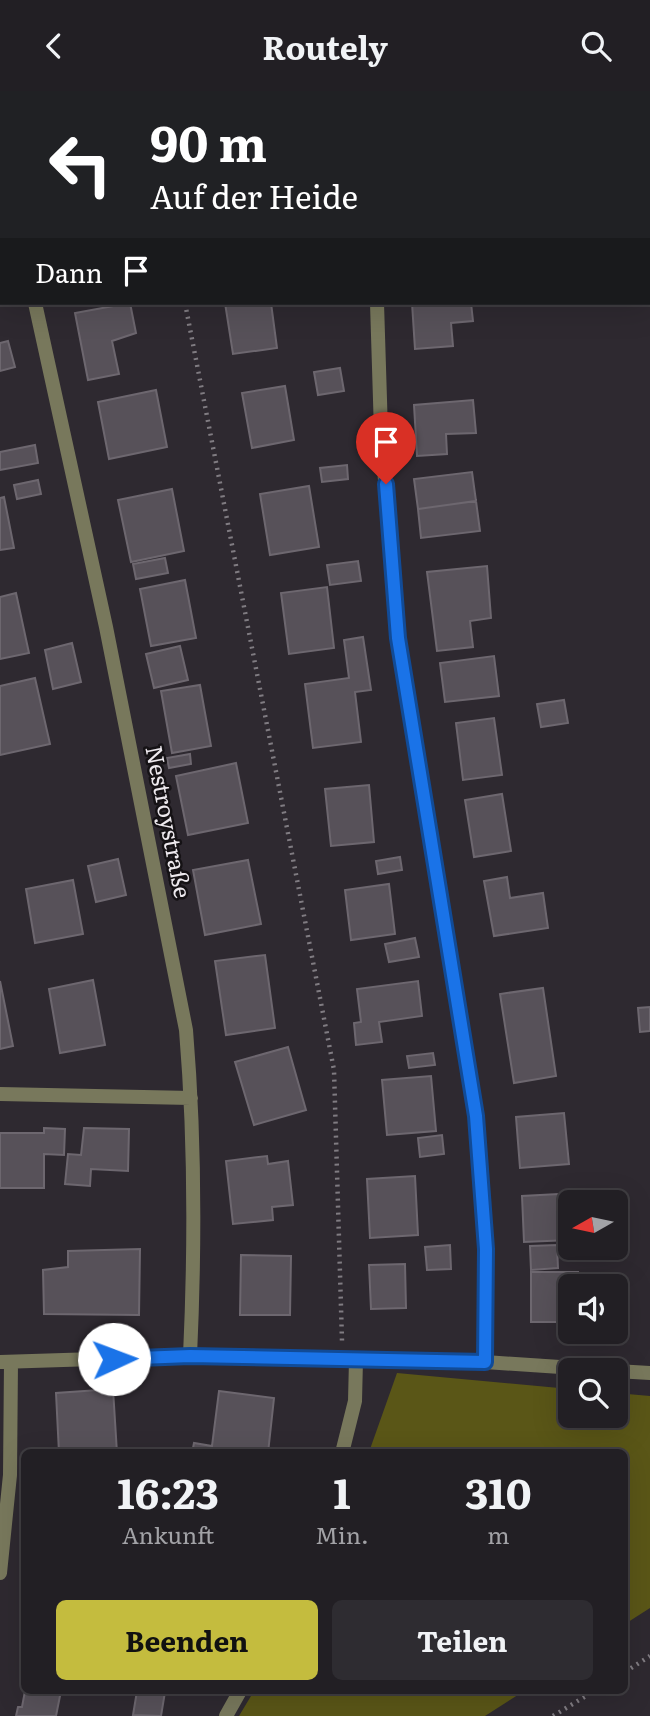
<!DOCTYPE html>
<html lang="de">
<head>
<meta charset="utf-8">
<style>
  body { margin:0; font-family:Literata,serif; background:#2e2c31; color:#f1f3f6; height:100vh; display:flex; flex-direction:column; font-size:26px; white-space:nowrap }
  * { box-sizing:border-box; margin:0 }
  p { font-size:23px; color:#a2a2a6 }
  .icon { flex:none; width:38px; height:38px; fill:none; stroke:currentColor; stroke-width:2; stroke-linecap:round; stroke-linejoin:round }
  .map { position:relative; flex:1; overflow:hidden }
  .details { position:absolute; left:21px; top:1358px; width:607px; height:245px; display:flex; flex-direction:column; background:#221f24; border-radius:10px; box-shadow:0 7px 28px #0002,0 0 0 2px #3f3d41 }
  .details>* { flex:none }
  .banner { position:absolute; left:0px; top:0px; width:651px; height:214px; box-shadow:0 7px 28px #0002,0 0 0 2px #3f3d41; background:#202124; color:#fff; overflow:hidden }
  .needle { width:46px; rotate:261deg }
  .tools { position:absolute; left:558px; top:1099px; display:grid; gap:14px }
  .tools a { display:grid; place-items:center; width:70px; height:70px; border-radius:10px; background:#221f24; box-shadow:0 7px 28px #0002,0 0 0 2px #3f3d41; font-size:35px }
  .pin { position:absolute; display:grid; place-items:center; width:60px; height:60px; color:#fff; margin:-72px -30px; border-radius:50% 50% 50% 0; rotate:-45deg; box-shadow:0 0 7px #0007 }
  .pin .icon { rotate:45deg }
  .me { position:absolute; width:77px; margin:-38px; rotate:88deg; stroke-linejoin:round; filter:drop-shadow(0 0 5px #0008) }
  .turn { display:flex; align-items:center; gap:24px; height:147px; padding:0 35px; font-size:32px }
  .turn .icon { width:91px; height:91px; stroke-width:2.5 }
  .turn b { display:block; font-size:49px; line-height:60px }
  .then { display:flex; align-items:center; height:66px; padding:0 35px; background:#0003; gap:14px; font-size:26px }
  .eta { display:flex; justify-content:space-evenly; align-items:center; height:119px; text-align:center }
  .eta b { font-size:42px; font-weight:700; line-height:49px }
  .cta { display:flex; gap:14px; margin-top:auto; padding:14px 35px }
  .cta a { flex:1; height:80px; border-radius:10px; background:#c4bc3e; color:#111; font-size:28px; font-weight:700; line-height:80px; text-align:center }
  .cta a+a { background:#2e2c31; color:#f1f3f6 }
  header { display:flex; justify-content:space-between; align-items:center; height:91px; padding:0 35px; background:#221f24; font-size:32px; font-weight:700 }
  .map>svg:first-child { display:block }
  .green { fill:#5a5617 }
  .building { fill:#575159; stroke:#6d676f; stroke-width:2 }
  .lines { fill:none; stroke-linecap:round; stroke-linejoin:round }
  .path { stroke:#807c82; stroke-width:4.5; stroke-dasharray:2 5; stroke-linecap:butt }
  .street { stroke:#78785c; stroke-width:14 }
  .route-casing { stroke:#114b97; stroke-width:18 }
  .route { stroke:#1a73e8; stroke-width:12 }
  .labels { text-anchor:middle; stroke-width:5; stroke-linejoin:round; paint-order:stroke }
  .street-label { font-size:23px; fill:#ede9ee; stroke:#151215 }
</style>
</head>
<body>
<header><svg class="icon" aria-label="back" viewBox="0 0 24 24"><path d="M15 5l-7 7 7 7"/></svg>Routely<svg class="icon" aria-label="search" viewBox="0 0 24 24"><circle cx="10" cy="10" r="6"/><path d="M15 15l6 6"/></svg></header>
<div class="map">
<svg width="650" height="1625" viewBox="0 0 650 1625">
  <rect width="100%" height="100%" fill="#2e2930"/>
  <path class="green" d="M397,1282L570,1298V1325H616V1302L650,1305V1517L625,1533V1362L369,1361Z
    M254,1600H524L485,1625H239Z"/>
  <path class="building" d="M130,212L136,242L112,250L119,283L88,289L75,222Z
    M225,212H271L277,257L233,263Z
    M412,212H471L473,230L451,232L453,255L415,258Z
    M8,250L15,276L0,280V252Z
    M340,277L344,300L318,304L314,281Z
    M285,295L294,349L252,357L242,302Z
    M156,299L167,356L109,368L98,311Z
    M473,309L476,342L446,343L447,363L417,365L414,314Z
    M35,354L38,372L0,379V361Z
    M347,374L348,388L322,391L320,377Z
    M472,381L476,410L418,418L414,388Z
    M38,389L41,403L17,408L14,394Z
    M309,395L319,456L270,464L260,403Z
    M172,398L184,460L131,471L118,409Z
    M4,406L14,457L0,459V407Z
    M476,410L480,440L421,447L418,418Z
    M165,467L168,482L136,488L133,473Z
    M358,470L361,490L330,494L327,474Z
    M487,475L491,527L470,530L473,556L437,560L427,481Z
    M185,489L196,547L151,555L140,498Z
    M327,496L334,557L289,563L281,502Z
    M16,502L29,562L0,568V506Z
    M363,546L371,599L355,601L361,651L313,657L305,593L349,587L344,549Z
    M72,552L81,591L53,598L45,559Z
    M180,555L188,589L154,597L146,563Z
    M494,565L499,605L445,611L440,572Z
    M35,587L50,653L0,664V595Z
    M200,594L211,655L172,662L161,600Z
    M564,609L568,632L541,636L537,613Z
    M494,627L502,684L463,689L456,632Z
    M190,663L191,673L169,677L167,667Z
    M236,672L248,732L188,744L176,685Z
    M369,694L374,751L331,755L325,698Z
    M502,703L511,760L474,766L465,709Z
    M400,766L402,779L378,783L376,770Z
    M118,768L126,804L96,811L88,775Z
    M248,769L261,833L205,844L193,779Z
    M507,786L510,807L543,802L548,837L494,845L484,790Z
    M73,789L83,843L35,852L26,798Z
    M389,793L395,843L351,849L345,799Z
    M415,847L419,866L389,871L385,853Z
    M265,864L275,937L226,944L215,870Z
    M93,889L105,954L60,962L49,898Z
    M0,890L13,955L0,958Z
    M418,890L422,925L379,931L382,951L356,954L354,932L361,931L357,898Z
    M543,897L556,985L514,992L500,903Z
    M650,916V940L640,941L638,917Z
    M288,956L306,1019L254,1034L235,971Z
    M433,962L435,974L409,977L407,965Z
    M431,985L436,1040L387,1044L382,989Z
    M564,1022L569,1073L520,1077L516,1026Z
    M44,1037L65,1038L64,1064L44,1063V1097H0V1042H44Z
    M84,1037L129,1038L128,1080L91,1078L90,1095L65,1093L68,1063L81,1064Z
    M442,1044L444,1063L420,1066L418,1047Z
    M267,1065L268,1073L288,1070L293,1114L272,1116L273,1129L233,1133L226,1070Z
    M415,1085L418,1144L370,1147L367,1088Z
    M577,1102V1111H570V1149L524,1151L522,1105Z
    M450,1154L451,1178L427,1179L425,1156Z
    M557,1154L558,1177L531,1179L530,1155Z
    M140,1158L139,1224L44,1223L43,1179L68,1176V1160Z
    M241,1164L291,1165L290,1224H240Z
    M405,1173L406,1217L371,1218L369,1174Z
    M531,1181H578V1195H570V1231H531Z
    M113,1298L117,1362H59L56,1302Z
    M219,1300L274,1307L268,1362H192L194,1352L212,1355Z
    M25,1600H61L56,1625H16L18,1616H22Z
    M137,1600L165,1601L161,1625L133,1624Z"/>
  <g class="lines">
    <path class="path" d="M119,0L120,2
      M185,212L334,979L342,1250
      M625,1581L650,1565
      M553,1625L594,1600"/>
    <path class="street" d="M306,0L307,2
      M368,0V2
      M0,106L2,110
      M35,212L106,536L186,939C195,1047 195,1157 190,1265
      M377,212L381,341L398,547L476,1025L486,1158L485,1271
      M0,1003L191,1007
      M0,1271L190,1265L485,1271L605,1279
      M616,1280L650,1282
      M342,1362L355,1310L356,1269
      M0,1482L10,1384L11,1271
      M226,1625L240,1600"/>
  </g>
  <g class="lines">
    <defs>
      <path id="route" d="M114,1268L190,1265L485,1271L486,1158L476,1025L398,547L386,393"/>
    </defs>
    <use href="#route" class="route-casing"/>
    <use href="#route" class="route"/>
  </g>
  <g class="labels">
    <g class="street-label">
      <text transform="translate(168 731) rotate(79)" y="8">Nestroystraße</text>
    </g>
  </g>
</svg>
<div class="tools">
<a><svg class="needle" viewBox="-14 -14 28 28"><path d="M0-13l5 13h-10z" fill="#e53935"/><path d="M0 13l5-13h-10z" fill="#a2a2a6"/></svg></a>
<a><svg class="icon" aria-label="sound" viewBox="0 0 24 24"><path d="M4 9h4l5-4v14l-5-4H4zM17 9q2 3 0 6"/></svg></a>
<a><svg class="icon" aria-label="search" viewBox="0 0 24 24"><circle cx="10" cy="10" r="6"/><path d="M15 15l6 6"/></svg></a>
</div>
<div class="pin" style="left:386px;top:393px;background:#d93025"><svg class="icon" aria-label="arrive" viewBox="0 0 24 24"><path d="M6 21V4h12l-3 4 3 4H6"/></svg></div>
<svg class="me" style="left:114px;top:1268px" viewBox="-20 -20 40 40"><circle r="19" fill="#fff"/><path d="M0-13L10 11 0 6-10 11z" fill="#1a73e8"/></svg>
<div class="banner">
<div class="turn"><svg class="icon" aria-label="left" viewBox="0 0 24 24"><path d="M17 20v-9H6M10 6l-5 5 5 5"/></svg><div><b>90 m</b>Auf der Heide</div></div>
<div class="then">Dann<svg class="icon" aria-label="arrive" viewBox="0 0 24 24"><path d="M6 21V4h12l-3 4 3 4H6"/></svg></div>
</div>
<section class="details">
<div class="eta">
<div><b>16:23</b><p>Ankunft</p></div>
<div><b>1</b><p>Min.</p></div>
<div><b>310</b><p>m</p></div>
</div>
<div class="cta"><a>Beenden</a><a>Teilen</a></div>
</section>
</div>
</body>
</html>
